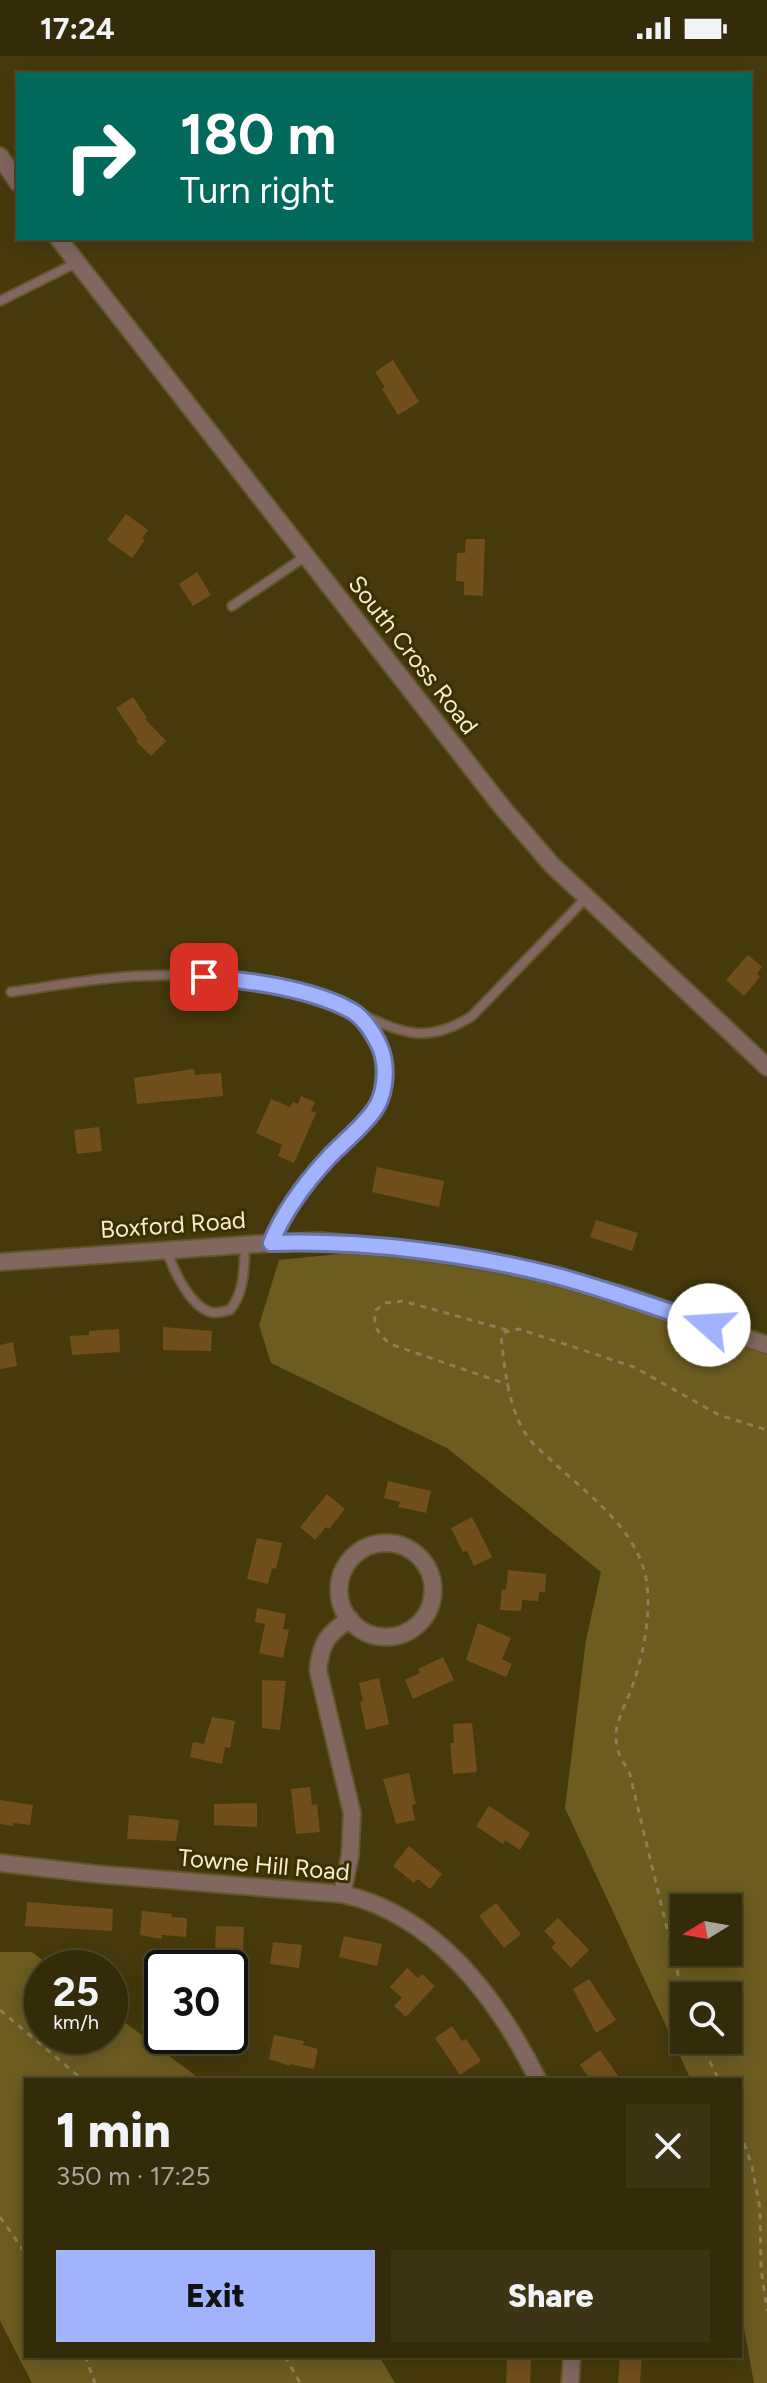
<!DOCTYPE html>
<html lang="en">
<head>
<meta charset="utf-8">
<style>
  body { margin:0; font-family:Figtree,sans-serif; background:#3c3412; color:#f1f3f6; height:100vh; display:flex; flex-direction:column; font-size:30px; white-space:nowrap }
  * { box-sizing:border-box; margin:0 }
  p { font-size:26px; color:#a9a79c }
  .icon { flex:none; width:44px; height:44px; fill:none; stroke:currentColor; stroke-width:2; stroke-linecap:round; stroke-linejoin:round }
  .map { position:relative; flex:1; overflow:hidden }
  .sheet { position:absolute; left:24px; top:2022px; width:718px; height:280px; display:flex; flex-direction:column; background:#342c09; border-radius:0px; box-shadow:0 4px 20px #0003,0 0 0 2px #4e482a }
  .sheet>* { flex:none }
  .banner { position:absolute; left:16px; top:16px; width:736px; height:168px; border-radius:0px; box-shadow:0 4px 20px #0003,0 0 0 2px #4e482a; background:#00695c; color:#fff; overflow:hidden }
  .needle { width:52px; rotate:259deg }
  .controls { position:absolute; left:670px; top:1838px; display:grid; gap:16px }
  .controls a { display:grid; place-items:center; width:72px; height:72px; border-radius:0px; background:#342c09; box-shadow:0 4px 20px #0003,0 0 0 2px #4e482a; font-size:40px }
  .speed { position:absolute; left:24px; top:1894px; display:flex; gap:16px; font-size:40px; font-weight:700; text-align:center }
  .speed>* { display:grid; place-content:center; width:104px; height:104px; border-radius:50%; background:#342c09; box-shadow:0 4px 20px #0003,0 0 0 2px #4e482a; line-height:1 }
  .speed small { font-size:20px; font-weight:400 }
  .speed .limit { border:4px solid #111; border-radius:12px; background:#fff; color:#111 }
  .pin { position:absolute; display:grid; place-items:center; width:68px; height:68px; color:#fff; margin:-34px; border-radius:16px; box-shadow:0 4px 12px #0006 }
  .me { position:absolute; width:88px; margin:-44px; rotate:289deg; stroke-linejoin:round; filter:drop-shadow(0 0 6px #0008) }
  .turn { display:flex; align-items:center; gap:28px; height:168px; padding:0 32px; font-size:36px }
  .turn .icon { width:104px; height:104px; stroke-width:2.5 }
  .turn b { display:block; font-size:56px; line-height:68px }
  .round { display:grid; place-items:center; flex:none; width:84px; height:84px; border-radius:0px; background:#3c3412 }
  .headline { display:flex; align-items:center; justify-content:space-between; height:136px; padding:0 32px }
  h1 { font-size:48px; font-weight:800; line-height:60px }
  .action { display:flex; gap:16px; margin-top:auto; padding:16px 32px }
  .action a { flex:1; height:92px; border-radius:0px; background:#a1b3fd; color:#111; font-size:32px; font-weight:800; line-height:92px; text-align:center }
  .action a+a { background:#3c3412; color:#f1f3f6 }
  .status { display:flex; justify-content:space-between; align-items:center; height:56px; padding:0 40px; background:#342c09; direction:ltr }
  .status svg { height:22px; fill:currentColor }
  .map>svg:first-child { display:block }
  .green { fill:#6d5c20; fill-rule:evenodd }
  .building { fill:#714f1d }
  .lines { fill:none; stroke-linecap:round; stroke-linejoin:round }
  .lane-casing { stroke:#62572b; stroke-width:12 }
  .street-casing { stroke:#62572b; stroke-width:20 }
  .path { stroke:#8a7f57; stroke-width:3; stroke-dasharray:6 6; stroke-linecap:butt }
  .lane { stroke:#816760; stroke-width:8 }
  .street { stroke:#816760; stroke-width:16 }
  .route-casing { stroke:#6974a4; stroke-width:20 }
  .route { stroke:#a1b3fd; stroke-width:14 }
  .labels { text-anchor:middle; stroke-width:6; stroke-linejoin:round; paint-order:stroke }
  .street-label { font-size:24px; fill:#f6edd0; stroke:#3c2f00 }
</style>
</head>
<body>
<div class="status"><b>17:24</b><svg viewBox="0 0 49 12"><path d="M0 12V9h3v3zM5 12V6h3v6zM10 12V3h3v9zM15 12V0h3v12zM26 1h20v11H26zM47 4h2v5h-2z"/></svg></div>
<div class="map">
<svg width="767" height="2327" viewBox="0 0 767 2327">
  <rect width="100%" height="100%" fill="#463a0c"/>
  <path class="green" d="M370,1195L537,1225L699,1273L767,1297V2327H754L740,2250V2024H691L565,1752L586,1584L601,1516L447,1392L271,1307L259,1269L279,1204ZM684,1852H728V1896H684ZM684,1940H728V1984H684Z
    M0,1896H32L53,1912H42V1980H110V1955L201,2024H26V2300H379L395,2327H32L0,2265Z"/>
  <path class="building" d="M393,304L419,346L398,359L382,333L385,331L375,316Z
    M126,458L148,474L142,482L145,484L132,502L107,484Z
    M466,483H485L483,540L464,539V526L456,525L457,497H465Z
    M197,516L211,539L193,550L179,528Z
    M133,641L147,662L145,663L166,685L151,700L136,685L138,684L116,652Z
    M748,899L762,911L757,918L760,921L744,940L726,924Z
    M194,1013L195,1019L221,1017L223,1040L137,1048L134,1022Z
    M301,1040L315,1046L311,1055L316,1057L294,1107L278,1100L282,1089L256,1077L271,1043L290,1051L293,1046L298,1048Z
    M99,1071L102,1095L77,1098L74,1074Z
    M377,1111L444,1125L439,1151L372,1136Z
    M596,1164L638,1177L632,1195L590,1181Z
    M163,1271L212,1275L211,1295L163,1294Z
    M119,1273L120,1296L72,1299L70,1280L89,1279V1275Z
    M13,1286L17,1310L0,1313V1289Z
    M388,1425L431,1435L426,1457L398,1451L400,1446L384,1442Z
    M327,1438L345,1453L329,1473L326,1471L315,1484L300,1471Z
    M472,1461L492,1501L474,1510L467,1495L463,1496L451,1472Z
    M257,1482L282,1487L276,1513L272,1512L268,1528L247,1523Z
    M508,1514L546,1518L545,1536H539L538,1545L522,1544L521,1555L500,1554L502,1533L506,1534Z
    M257,1552L286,1558L283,1573L289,1574L283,1602L259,1597L265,1568L255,1566Z
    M478,1567L511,1582L502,1603L512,1608L506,1621L466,1604Z
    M443,1601L454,1624L413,1643L405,1624L420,1617L418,1613Z
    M379,1622L389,1668L366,1674L360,1646L363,1645L359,1627Z
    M262,1624L286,1625L280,1674L262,1672Z
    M212,1661L235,1665L230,1692L225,1691L222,1708L190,1701L193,1686L204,1688Z
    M472,1667L477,1716L453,1718L450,1687H454L453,1668Z
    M409,1717L416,1748L412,1749L415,1764L396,1768L383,1723Z
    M310,1731L312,1749L317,1748L320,1776L296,1778L291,1733Z
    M0,1744L33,1749L30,1769L14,1767L13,1770L0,1768Z
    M257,1747V1771L214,1769V1748Z
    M489,1750L530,1777L520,1794L505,1784L503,1788L476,1770Z
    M129,1759L179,1764L176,1785L127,1783Z
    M409,1790L442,1818L430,1833L418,1823L414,1827L393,1810Z
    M27,1846L113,1853L112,1875L25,1870Z
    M496,1847L521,1878L504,1892L479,1860Z
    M142,1855L172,1858L171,1861L187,1862L186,1881L162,1879V1883L140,1879Z
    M558,1862L589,1894L571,1912L551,1891L556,1887L544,1875Z
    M216,1870L244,1871L243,1897L215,1895Z
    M344,1880L382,1888L377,1910L339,1901Z
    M273,1886L302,1889L299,1912L270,1908Z
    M407,1912L418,1922L422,1918L435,1930L406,1961L394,1950L402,1942L390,1931Z
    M589,1923L616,1964L596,1977L573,1933Z
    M452,1970L462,1985L466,1983L481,2005L460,2019L435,1982Z
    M274,1979L304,1985L303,1989L318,1993L314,2013L290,2008V2010L269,2003Z
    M600,1994L621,2024H591L580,2009Z
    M507,2300H527L526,2303H531L530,2327H506Z
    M620,2300H642L640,2327H618Z"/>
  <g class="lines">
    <defs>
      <path id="lane" d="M0,245L76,207
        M232,550L306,500
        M11,936C53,930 95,922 138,920C198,917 299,925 352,955C357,958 361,964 365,968C381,989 388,1009 382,1036C376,1063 347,1081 329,1101C307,1125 283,1156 271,1186
        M358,957C403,977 427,989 472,960L586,842
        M167,1195C173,1213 190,1251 211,1256C217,1258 224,1255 230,1254C245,1236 244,1211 245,1189"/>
      <path id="street" d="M0,100L18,127
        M58,182L502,751L551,808L767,1011
        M0,1206L271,1187L320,1185L392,1192L477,1204L554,1220L626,1240L767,1289
        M339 1534a47 47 0 1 1 94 0a47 47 0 1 1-94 0Z
        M0,1807L95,1818L342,1838C435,1858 498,1943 538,2024
        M342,1838L350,1800L352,1757L318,1614C321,1587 327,1578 350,1563
        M570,2327L572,2300"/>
    </defs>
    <use href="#lane" class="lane-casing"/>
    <use href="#street" class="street-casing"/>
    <path class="path" d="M507,1274L403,1245L385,1247L376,1254C372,1271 378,1277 390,1288L509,1329
      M684,1943L629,1715C602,1678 623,1661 634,1625C645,1594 654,1542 643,1511C629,1467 586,1437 553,1406C545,1398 534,1390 527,1380C508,1352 505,1314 501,1281L505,1276L519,1273L634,1311L719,1359L767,1374
      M0,1954L83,2024
      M699,1984L719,2024
      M740,2076L752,2110L760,2153L761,2212L767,2255
      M0,2161L26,2198
      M85,2300L95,2327
      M285,2300L300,2327"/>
    <use href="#lane" class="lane"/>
    <use href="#street" class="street"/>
  </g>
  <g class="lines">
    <defs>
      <path id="route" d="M204,921C249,924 313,933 352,955C367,964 382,989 384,1006C386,1020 384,1040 375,1053C363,1071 344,1085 329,1101C306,1126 283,1157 271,1187C364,1184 467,1197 557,1220C608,1234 658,1252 709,1269"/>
    </defs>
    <use href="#route" class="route-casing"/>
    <use href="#route" class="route"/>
  </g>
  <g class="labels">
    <g class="street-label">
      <text transform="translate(413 599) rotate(52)" y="8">South Cross Road</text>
      <text transform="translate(173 1169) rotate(-4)" y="8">Boxford Road</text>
      <text transform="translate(264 1809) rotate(5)" y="8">Towne Hill Road</text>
    </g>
  </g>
</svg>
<div class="controls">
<a><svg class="needle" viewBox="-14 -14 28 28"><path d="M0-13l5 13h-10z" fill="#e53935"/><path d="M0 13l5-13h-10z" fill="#a9a79c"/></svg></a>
<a><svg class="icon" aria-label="search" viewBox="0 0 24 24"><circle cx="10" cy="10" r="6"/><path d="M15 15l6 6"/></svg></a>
</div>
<div class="speed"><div>25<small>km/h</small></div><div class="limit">30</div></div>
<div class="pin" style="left:204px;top:921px;background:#d93025"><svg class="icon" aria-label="arrive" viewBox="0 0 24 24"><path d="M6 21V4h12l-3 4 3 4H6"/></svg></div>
<svg class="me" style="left:709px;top:1269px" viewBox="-20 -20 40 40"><circle r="19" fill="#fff"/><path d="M0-13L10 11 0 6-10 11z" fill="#a1b3fd"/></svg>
<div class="banner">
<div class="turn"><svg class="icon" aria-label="right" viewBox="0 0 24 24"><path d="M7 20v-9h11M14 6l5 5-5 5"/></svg><div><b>180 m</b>Turn right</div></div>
</div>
<section class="sheet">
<div class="headline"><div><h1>1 min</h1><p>350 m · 17:25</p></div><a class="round"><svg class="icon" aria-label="close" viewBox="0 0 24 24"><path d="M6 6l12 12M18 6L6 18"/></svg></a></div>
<div class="action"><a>Exit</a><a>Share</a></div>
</section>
</div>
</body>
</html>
